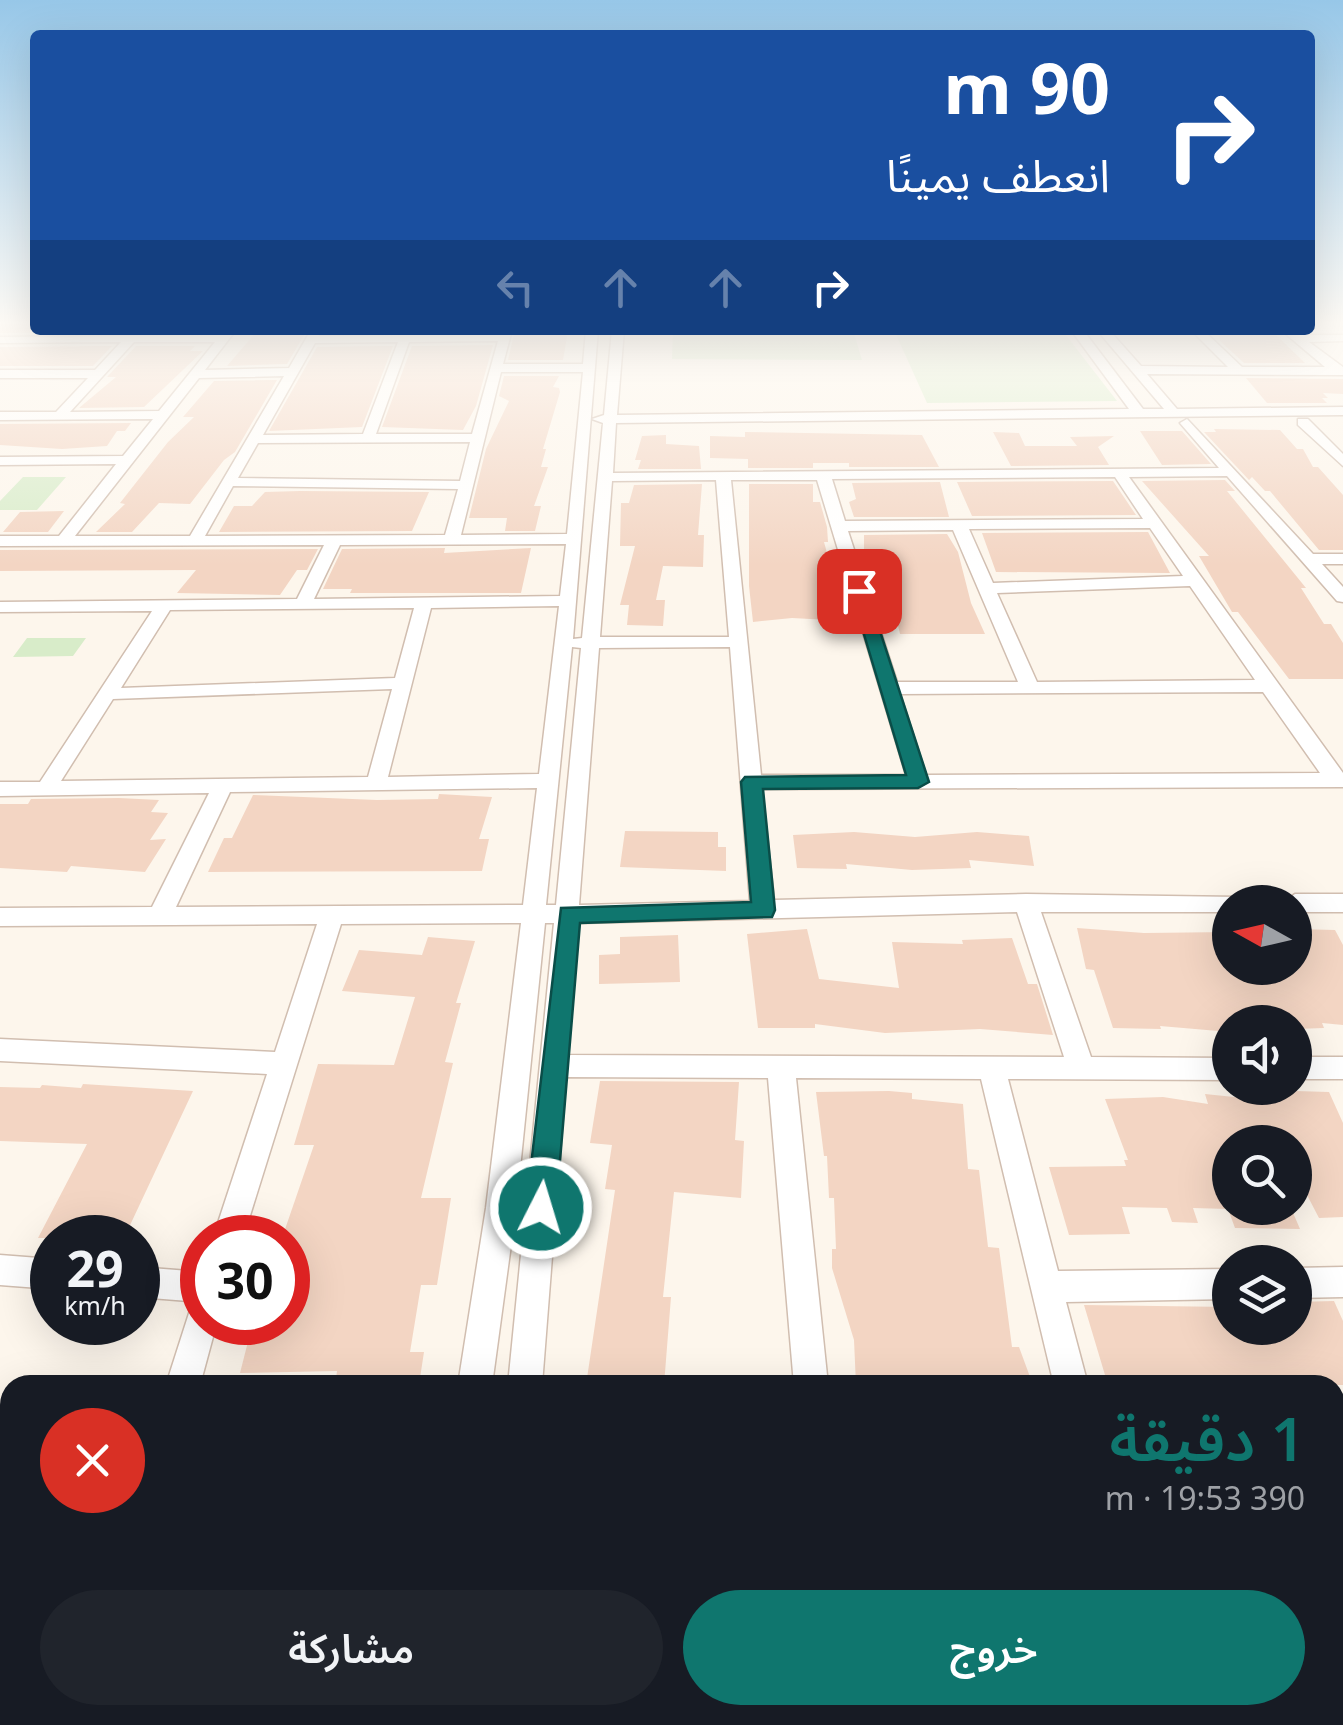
<!DOCTYPE html>
<html lang="ar">
<head>
<meta charset="utf-8">
<style>
  body { margin:0; font-family:"Noto Sans","Noto Sans Arabic",sans-serif; background:#20242c; color:#f1f3f6; direction:rtl; height:100vh; display:flex; flex-direction:column; font-size:38px; white-space:nowrap }
  * { box-sizing:border-box; margin:0 }
  p { font-size:32px; color:#9ea1a6 }
  .icon { flex:none; width:55px; height:55px; fill:none; stroke:currentColor; stroke-width:2; stroke-linecap:round; stroke-linejoin:round }
  .map { position:relative; flex:1; overflow:hidden; direction:ltr }
  .drawer { position:absolute; left:0px; top:1375px; width:1345px; height:350px; display:flex; flex-direction:column; background:#171b24; border-radius:30px 30px 0 0; box-shadow:0 10px 40px #0002; direction:rtl }
  .drawer>* { flex:none }
  .guide { position:absolute; left:30px; top:30px; width:1285px; height:305px; border-radius:10px; box-shadow:0 10px 40px #0002; direction:rtl; background:#1a4fa0; color:#fff; overflow:hidden }
  .needle { width:65px; rotate:278deg }
  .fabs { position:absolute; left:1212px; top:885px; display:grid; gap:20px }
  .fabs a { display:grid; place-items:center; width:100px; height:100px; border-radius:50%; background:#171b24; box-shadow:0 10px 40px #0002; font-size:50px }
  .speed { position:absolute; left:30px; top:1215px; display:flex; gap:20px; font-size:50px; font-weight:700; text-align:center }
  .speed>* { display:grid; place-content:center; width:130px; height:130px; border-radius:50%; background:#171b24; box-shadow:0 10px 40px #0002; line-height:1 }
  .speed small { font-size:25px; font-weight:400 }
  .speed .limit { border:15px solid #d22; background:#fff; color:#111 }
  .pin { position:absolute; display:grid; place-items:center; width:85px; height:85px; color:#fff; margin:-42px; border-radius:20px; box-shadow:0 5px 15px #0006 }
  .me { position:absolute; width:110px; margin:-55px; rotate:5deg; stroke-linejoin:round; filter:drop-shadow(0 0 8px #0008) }
  .turn { display:flex; align-items:center; gap:35px; height:210px; padding:0 40px; font-size:45px }
  .turn .icon { width:130px; height:130px; stroke-width:2.5 }
  .turn b { display:block; font-size:70px; line-height:85px }
  .lanes { display:flex; align-items:center; height:95px; padding:0 40px; background:#0003; justify-content:center; gap:50px; direction:ltr }
  .lanes .off { opacity:.35 }
  .round { display:grid; place-items:center; flex:none; width:105px; height:105px; border-radius:52px; background:#20242c }
  .headline { display:flex; align-items:center; justify-content:space-between; height:170px; padding:0 40px }
  h1 { font-size:60px; font-weight:600; line-height:75px; color:#0f766e }
  .action { display:flex; gap:20px; margin-top:auto; padding:20px 40px }
  .action a { flex:1; height:115px; border-radius:60px; background:#0f766e; color:#fff; font-size:40px; font-weight:600; line-height:115px; text-align:center }
  .action a+a { background:#20242c; color:#f1f3f6 }
  .map>svg:first-child { display:block }
  .green { fill:#d8ecc9 }
  .building { fill:#f3d5c3 }
  .lines { fill:none; stroke-linecap:round; stroke-linejoin:round }
  .minor-casing { stroke:#d1beb0; stroke-width:3 }
  .minor { fill:#fff; fill-rule:evenodd }
  .route { fill:#0f766e; stroke:#0a4d48; stroke-width:2.5 }
</style>
</head>
<body>
<div class="map">
<svg width="1343" height="1725" viewBox="0 0 1343 1725">
  <rect width="100%" height="100%" fill="#fdf6ec"/>
  <path class="green" d="M673,330H853L862,360L672,359Z
    M894,330H1062L1117,401L927,403Z
    M23,477H66L37,510H0V501Z
    M27,638H86L73,656L13,657Z"/>
  <path class="building" d="M0,324H35V330H206L0,333Z
    M258,330H307L287,364L227,366Z
    M515,330H564L567,337L563,360H508Z
    M1219,330H1271L1305,363H1244L1220,341Z
    M493,345L476,406L463,430L382,427L412,346Z
    M112,346L93,366H0V347Z
    M136,346H195L190,351H203L144,407L79,408L116,377H107Z
    M393,346L362,427L269,431L317,347Z
    M504,376H559L553,387L559,388L560,392L543,449H546L541,467H548L534,506H541L535,531H505L507,518H469L486,449L509,401L499,396Z
    M1246,378L1343,379V394L1323,393L1328,398H1322L1327,403H1267Z
    M277,380L235,452L224,460L190,504L159,503L132,532H96L125,504L120,503L168,442L194,417H183L214,381Z
    M131,423L125,431H117L107,446L62,449L0,445V424Z
    M1214,429L1280,430L1297,449H1303L1313,467H1318L1343,495V550H1319L1270,491H1265L1252,477L1249,480L1204,432H1216Z
    M1140,431H1182L1211,464L1162,465Z
    M745,432L922,435L939,467H849V463H813V468H748V459L710,458V436L745,437Z
    M993,432L1019,433L1025,446H1077L1070,437L1114,436L1098,447L1109,465L1011,466Z
    M666,435V444L699,446L701,469H638L641,460H635L642,436Z
    M1225,480L1235,491H1227L1306,588H1301L1324,624H1331L1343,643V679H1289L1238,612H1232L1199,556H1209L1142,481Z
    M1113,481L1136,515L972,516L957,482Z
    M940,482L949,517H854L849,502L856,499L852,483Z
    M702,484L698,535H704L703,567L663,566L656,600H665L663,626L627,625L629,605H620L635,546H620L621,503H629L634,485Z
    M749,484H813V502H820L827,527L828,542H824L839,597H847L848,621L792,618L753,622L749,586Z
    M265,492L300,491L429,492L412,531L219,532L234,506H252Z
    M64,511L48,532H3L20,512Z
    M1148,532L1170,573L996,572L982,533Z
    M947,534L958,552L971,603L985,634H900L893,605L883,606L869,552L864,551V535Z
    M445,548L444,553L531,548L521,593H350L352,589H323L342,549Z
    M318,549L307,570H297L280,595L177,593L196,570L0,571V550Z
    M439,794L492,797L479,839H489L482,871L208,872L224,838H232L253,795L377,800L438,799Z
    M119,798L159,800L151,812L168,813L150,840L166,839L145,872L71,866L67,872L0,868V804H28L31,799Z
    M625,831L718,832V847H726V871L620,867Z
    M854,832L915,837L977,832L1029,836L1034,866L969,860L971,868L912,870L846,864L847,869L797,868L793,835Z
    M1077,928L1144,933L1230,932V968H1295V929L1335,930L1343,945V1025L1322,1023L1324,1028L1295,1029V1022H1230V1032L1160,1026L1161,1029L1113,1028L1094,970L1086,969Z
    M807,929L819,979L899,988L892,942L963,944L962,940L1012,938L1028,984H1037L1053,1035L980,1029L885,1033L815,1024V1028H758L747,934Z
    M678,935L680,982L599,984V955L620,954V937Z
    M428,937L475,941L456,1003H461L445,1062L453,1063L421,1198H451L437,1285H421L410,1352H424L420,1378H336L337,1371L240,1373L253,1322H288V1238H282L314,1145H294L318,1064L394,1065L415,997L342,991L359,950L422,955Z
    M600,1081L739,1082L735,1140L744,1141L741,1198L674,1192L663,1297H671L664,1385H586L615,1190L605,1189L612,1145L590,1143Z
    M83,1084L193,1091L124,1238H38L87,1144L0,1141V1087L40,1088L42,1085L81,1088Z
    M1259,1090L1329,1092L1343,1123V1217L1319,1218L1295,1172V1142H1230V1208H1291L1300,1229L1235,1228L1228,1209L1193,1208L1198,1223L1172,1222L1167,1208L1122,1207L1130,1234L1069,1235L1049,1167L1126,1166L1124,1160H1128L1105,1099L1163,1097L1208,1104L1205,1094L1263,1100Z
    M889,1091L912,1093V1099L963,1104L968,1169L979,1170L988,1247L999,1248L1012,1347H1019L1033,1385H856L854,1340L832,1268V1249H836L834,1198H829L827,1156H824L816,1092Z
    M1334,1301L1343,1321V1385H1108L1084,1305L1230,1307V1328H1295V1302Z"/>
  <g class="lines">
    <defs>
      <path id="minor" d="M224,330H236L205,370L289,368L311,330H323L319,336L499,334L500,330H512L503,364H583L586,330H598L573,639L582,638L603,423L592,419L604,415L612,330H624L617,415L1129,409L1071,330H1083L1143,409H1164L1097,330H1109L1141,366L1228,367L1191,330H1203L1242,367H1325L1281,330H1294L1301,335H1343V341L1309,342L1343,367V375L1147,374L1177,409L1343,407V415L616,423L613,473L1219,468L1180,423L1187,419L1313,554H1343V564H1322L1343,587V602L1337,601L1227,476L1129,477L1343,773V787L762,789L774,900L1026,894L1238,897L1241,902H1230V912H1041L1091,1057L1230,1058V1080L1008,1079L1058,1271L1230,1269V1299L1066,1302L1088,1385H1054L981,1079L796,1078L828,1385H794L768,1078L566,1077L542,1385H508L554,923H545L516,1208L492,1385H458L486,1208L521,923L341,924L243,1238H213L267,1074L0,1061V1039L275,1052L317,924L0,926V908L152,907L209,793L0,796V782H40L152,611L0,612V602L297,599L324,545L0,546V536H59L116,464L0,465V457L123,456L153,419L0,420V412H56L88,378H0V370H95L121,342L0,343V337L220,335ZM498,341L472,434H376L409,342ZM134,342H215L159,411L70,412ZM398,342L363,434L263,435L315,343ZM501,372H583L567,534L461,535ZM284,376L190,536H75L199,378ZM470,442L460,481L238,478L258,443ZM1115,477L1143,519L845,521L832,479ZM716,480L729,637H600L612,481ZM731,480H817L906,775H761ZM233,486L458,489L445,535L205,536ZM1150,528L1183,576L993,583L969,529ZM953,530L1018,682H897L848,531ZM566,544L560,596L314,599L340,545ZM1190,586L1255,680L1037,682L997,593ZM559,606L539,774L388,777L431,608ZM414,608L395,678L121,688L170,610ZM572,647L581,648L556,905H546ZM730,647L750,901L579,905L599,648ZM392,689L368,777L61,781L113,699ZM1263,692L1320,773L926,775L900,694ZM537,788L523,905L176,907L230,792ZM1017,912L1064,1057L567,1055L578,923Z
        M1298,419H1308L1343,454V466L1298,425Z
        M1295,894H1343V912H1295V902H1284Z
        M1295,1057H1343V1079H1295Z
        M0,1255L52,1259V1289L0,1285Z
        M138,1267L202,1272V1322H217L200,1385H166L191,1307L201,1302L138,1297Z
        M1343,1267V1297L1295,1298V1268Z
        M1335,1527L1343,1528V1564L1335,1563Z
        M1335,1698L1343,1707V1725H1310L1306,1715H1335Z
        M69,1715H109L107,1725H67Z
        M400,1715H440L438,1725H398Z
        M463,1715H503L501,1725H461Z"/>
    </defs>
    <use href="#minor" class="minor-casing"/>
    <use href="#minor" class="minor"/>
  </g>
  <linearGradient id="sky" x2="0" y2="1"><stop stop-color="#97c7e8"/><stop offset="0.57" stop-color="#fefbf6"/><stop offset="1" stop-color="#fefbf6" stop-opacity="0"/></linearGradient>
  <rect width="1343" height="566" fill="url(#sky)"/>
  <path class="route" d="M859,586L867,591L929,782L918,788L763,789L775,910L772,917L580,923L556,1208L552,1218L541,1222L530,1218L526,1208L561,908L751,902L741,782L745,777L906,775L851,591Z"/>
</svg>
<div class="fabs">
<a><svg class="needle" viewBox="-14 -14 28 28"><path d="M0-13l5 13h-10z" fill="#e53935"/><path d="M0 13l5-13h-10z" fill="#9ea1a6"/></svg></a>
<a><svg class="icon" aria-label="sound" viewBox="0 0 24 24"><path d="M4 9h4l5-4v14l-5-4H4zM17 9q2 3 0 6"/></svg></a>
<a><svg class="icon" aria-label="search" viewBox="0 0 24 24"><circle cx="10" cy="10" r="6"/><path d="M15 15l6 6"/></svg></a>
<a><svg class="icon" aria-label="layers" viewBox="0 0 24 24"><path d="M12 4l9 5-9 5-9-5zM3 14l9 5 9-5"/></svg></a>
</div>
<div class="speed"><div>29<small>km/h</small></div><div class="limit">30</div></div>
<div class="pin" style="left:859px;top:591px;background:#d93025"><svg class="icon" aria-label="arrive" viewBox="0 0 24 24"><path d="M6 21V4h12l-3 4 3 4H6"/></svg></div>
<svg class="me" style="left:541px;top:1208px" viewBox="-20 -20 40 40"><circle r="17" fill="#0f766e" stroke="#fff" stroke-width="3"/><path d="M0-11L8 9 0 5-8 9z" fill="#fff"/></svg>
<div class="guide">
<div class="turn"><svg class="icon" aria-label="right" viewBox="0 0 24 24"><path d="M7 20v-9h11M14 6l5 5-5 5"/></svg><div><b>90 m</b>انعطف يمينًا</div></div>
<div class="lanes"><svg class="icon off" aria-label="left" viewBox="0 0 24 24"><path d="M17 20v-9H6M10 6l-5 5 5 5"/></svg><svg class="icon off" aria-label="ahead" viewBox="0 0 24 24"><path d="M12 20V5M6 11l6-6 6 6"/></svg><svg class="icon off" aria-label="ahead" viewBox="0 0 24 24"><path d="M12 20V5M6 11l6-6 6 6"/></svg><svg class="icon" aria-label="right" viewBox="0 0 24 24"><path d="M7 20v-9h11M14 6l5 5-5 5"/></svg></div>
</div>
<section class="drawer">
<div class="headline"><div><h1>1 دقيقة</h1><p>390 m · 19:53</p></div><a class="round" style="background:#d93025;color:#fff"><svg class="icon" aria-label="close" viewBox="0 0 24 24"><path d="M6 6l12 12M18 6L6 18"/></svg></a></div>
<div class="action"><a>خروج</a><a>مشاركة</a></div>
</section>
</div>
</body>
</html>
